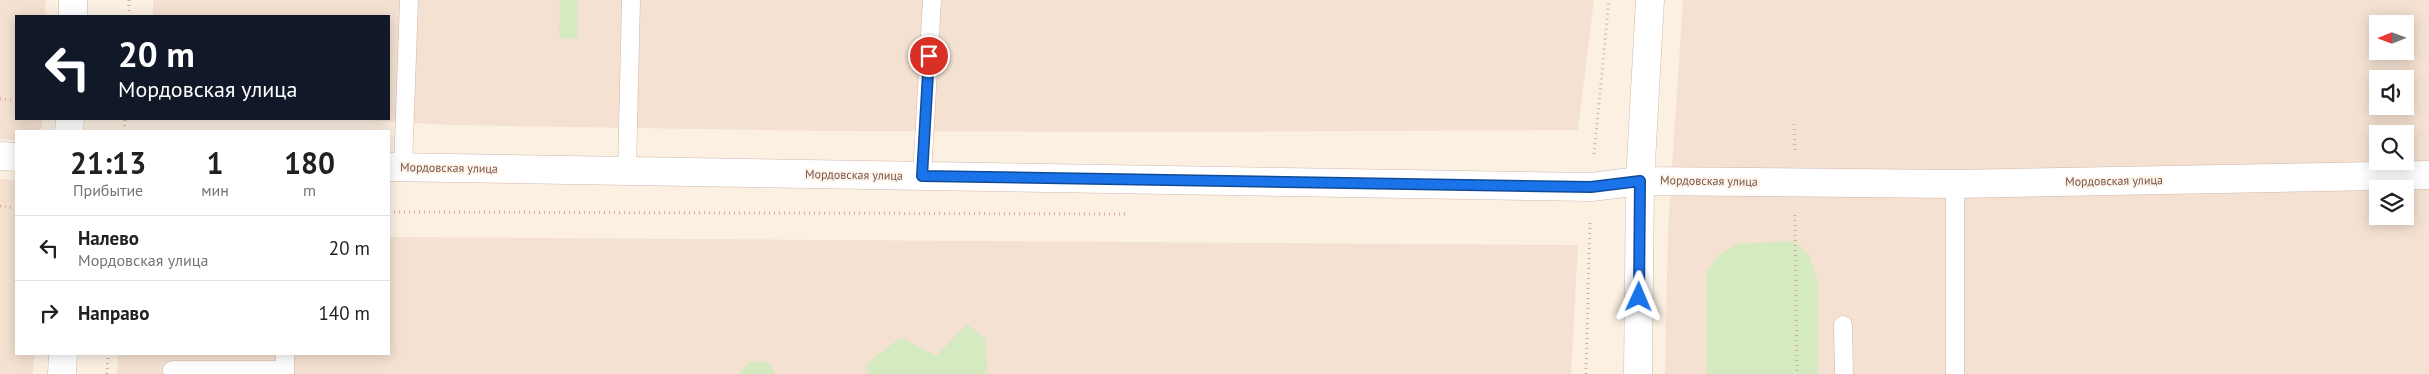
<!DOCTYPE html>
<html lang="ru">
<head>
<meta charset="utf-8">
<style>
  body { margin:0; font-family:"PT Sans",sans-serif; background:#f6f6f6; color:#202124; height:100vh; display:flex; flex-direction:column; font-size:19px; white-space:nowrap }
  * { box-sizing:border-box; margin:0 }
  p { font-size:16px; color:#757577 }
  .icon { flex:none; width:28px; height:28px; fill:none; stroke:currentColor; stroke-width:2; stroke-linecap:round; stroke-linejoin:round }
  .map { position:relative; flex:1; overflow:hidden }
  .side { position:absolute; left:15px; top:130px; width:375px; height:225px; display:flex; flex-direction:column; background:#fff; border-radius:0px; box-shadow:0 2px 12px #0003 }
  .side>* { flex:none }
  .top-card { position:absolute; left:15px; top:15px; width:375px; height:105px; border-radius:0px; box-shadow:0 2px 12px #0003; background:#111827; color:#fff; overflow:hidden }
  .needle { width:32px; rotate:269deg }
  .tools { position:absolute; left:2369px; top:15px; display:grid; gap:10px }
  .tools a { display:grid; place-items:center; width:45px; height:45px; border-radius:0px; background:#fff; box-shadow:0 2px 12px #0003; font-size:25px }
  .pin { position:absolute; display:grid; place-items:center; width:42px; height:42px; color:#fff; margin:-21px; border:2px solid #fff; border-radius:50%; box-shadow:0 1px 5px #0007 }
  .me { position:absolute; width:55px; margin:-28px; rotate:1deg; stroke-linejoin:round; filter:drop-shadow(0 0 4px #0008) }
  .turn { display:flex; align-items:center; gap:18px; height:105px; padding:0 20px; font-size:22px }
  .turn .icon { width:65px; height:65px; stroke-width:2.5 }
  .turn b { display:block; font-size:35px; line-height:42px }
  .eta { display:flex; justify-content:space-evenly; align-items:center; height:85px; text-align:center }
  .eta b { font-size:30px; font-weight:600; line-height:35px }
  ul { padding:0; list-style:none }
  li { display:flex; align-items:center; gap:15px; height:65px; padding:0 20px; border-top:1px solid #e0e0e0 }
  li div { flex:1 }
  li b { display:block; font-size:19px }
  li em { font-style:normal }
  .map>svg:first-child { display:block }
  .residential { fill:#f4e1d1; fill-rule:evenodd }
  .green { fill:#d6eac1 }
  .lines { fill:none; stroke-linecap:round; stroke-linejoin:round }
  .service-casing { stroke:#d0b8ad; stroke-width:19 }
  .minor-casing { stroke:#d0b8ad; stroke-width:29 }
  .secondary-casing { stroke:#d3b8aa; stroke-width:29 }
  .path { stroke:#d7ae9e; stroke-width:3; stroke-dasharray:1 4; stroke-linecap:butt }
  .service { stroke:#fff; stroke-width:18 }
  .minor { stroke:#fff; stroke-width:28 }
  .secondary { stroke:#fff; stroke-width:28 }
  .route-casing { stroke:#114b97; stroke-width:12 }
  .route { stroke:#1a73e8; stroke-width:9 }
  .labels { text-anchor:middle; stroke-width:4; stroke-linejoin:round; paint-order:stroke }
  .street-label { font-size:12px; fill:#755449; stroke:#fff4e9 }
</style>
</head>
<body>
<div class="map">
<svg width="2429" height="374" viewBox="0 0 2429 374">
  <rect width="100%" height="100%" fill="#fcf0e3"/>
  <path class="residential" d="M0,0H46L45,16H16V119H42V128L38,131H16V140L0,139Z
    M153,0H1594L1578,130L1158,132L826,131L451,125L347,119H389V16H153Z
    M1683,0H2429V374H1665L1668,228ZM2378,24H2405V51H2378ZM2378,79H2405V106H2378ZM2378,134H2405V161H2378ZM2378,189H2405V216H2378Z
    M0,179L16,180V354H34L33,374H0Z
    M389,237L1578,245L1571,374H117L118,354H389Z"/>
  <path class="green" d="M560,0H578L577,39L559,38Z
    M1794,241L1809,255L1818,280V374H1707V272L1717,256L1737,244Z
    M967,324L985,338L988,374H868L866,364L901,337L936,356Z
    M750,362H770L775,374H739Z"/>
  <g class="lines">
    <defs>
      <path id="service" d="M403,167L409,0
        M627,171L631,0
        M922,176L932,0
        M1955,184V374
        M1843,325L1844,374
        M172,370H285
        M285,374V354"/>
      <path id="minor" d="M73,16V0
        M69,131L70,119
        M0,156L16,157
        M389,167L1591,187L1640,181L1955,184L2429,175
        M62,374L63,354"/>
      <path id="secondary" d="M1638,374L1640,181L1650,0"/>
    </defs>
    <use href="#service" class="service-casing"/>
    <use href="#minor" class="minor-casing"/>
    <use href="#secondary" class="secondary-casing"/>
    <path class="path" d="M129,16V0
      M0,99L16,100
      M1794,124L1795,151
      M124,131L125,119
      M1594,154L1609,0
      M0,206L16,208
      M389,212L1126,214
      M1795,215L1797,374
      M107,374L108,354
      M1586,374L1590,220"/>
    <use href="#service" class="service"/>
    <use href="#minor" class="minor"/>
    <use href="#secondary" class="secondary"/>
  </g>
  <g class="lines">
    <defs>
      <path id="route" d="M929,56L922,176L1591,187L1640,181L1639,297"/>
    </defs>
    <use href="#route" class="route-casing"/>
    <use href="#route" class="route"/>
  </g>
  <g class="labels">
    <g class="street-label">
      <text transform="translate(449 168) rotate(1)" y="4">Мордовская улица</text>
      <text transform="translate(854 175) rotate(1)" y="4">Мордовская улица</text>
      <text transform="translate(1709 181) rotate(1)" y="4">Мордовская улица</text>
      <text transform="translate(2114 181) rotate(-1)" y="4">Мордовская улица</text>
    </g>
  </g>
</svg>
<div class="tools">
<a><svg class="needle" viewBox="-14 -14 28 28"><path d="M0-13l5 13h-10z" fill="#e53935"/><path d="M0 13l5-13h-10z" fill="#757577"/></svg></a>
<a><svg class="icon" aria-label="sound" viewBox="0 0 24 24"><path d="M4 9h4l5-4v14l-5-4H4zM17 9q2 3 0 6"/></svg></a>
<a><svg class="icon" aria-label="search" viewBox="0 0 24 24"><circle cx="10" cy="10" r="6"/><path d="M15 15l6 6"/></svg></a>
<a><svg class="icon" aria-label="layers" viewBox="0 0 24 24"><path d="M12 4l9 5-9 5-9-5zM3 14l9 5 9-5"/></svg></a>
</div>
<div class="pin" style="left:929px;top:56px;background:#d93025"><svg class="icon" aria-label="arrive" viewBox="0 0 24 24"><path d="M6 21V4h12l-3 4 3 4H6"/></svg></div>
<svg class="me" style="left:1639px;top:297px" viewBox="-20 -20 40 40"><path d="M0-17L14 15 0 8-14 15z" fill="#1a73e8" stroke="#fff" stroke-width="4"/></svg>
<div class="top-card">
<div class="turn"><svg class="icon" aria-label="left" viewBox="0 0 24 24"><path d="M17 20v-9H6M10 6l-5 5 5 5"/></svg><div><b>20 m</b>Мордовская улица</div></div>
</div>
<section class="side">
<div class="eta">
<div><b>21:13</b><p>Прибытие</p></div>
<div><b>1</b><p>мин</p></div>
<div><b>180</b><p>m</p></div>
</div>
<ul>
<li><svg class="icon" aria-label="left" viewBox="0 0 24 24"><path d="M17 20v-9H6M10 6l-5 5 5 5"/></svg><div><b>Налево</b><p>Мордовская улица</p></div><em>20 m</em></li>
<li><svg class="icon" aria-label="right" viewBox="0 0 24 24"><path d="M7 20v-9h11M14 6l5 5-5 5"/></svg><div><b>Направо</b></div><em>140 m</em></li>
</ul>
</section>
</div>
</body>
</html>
